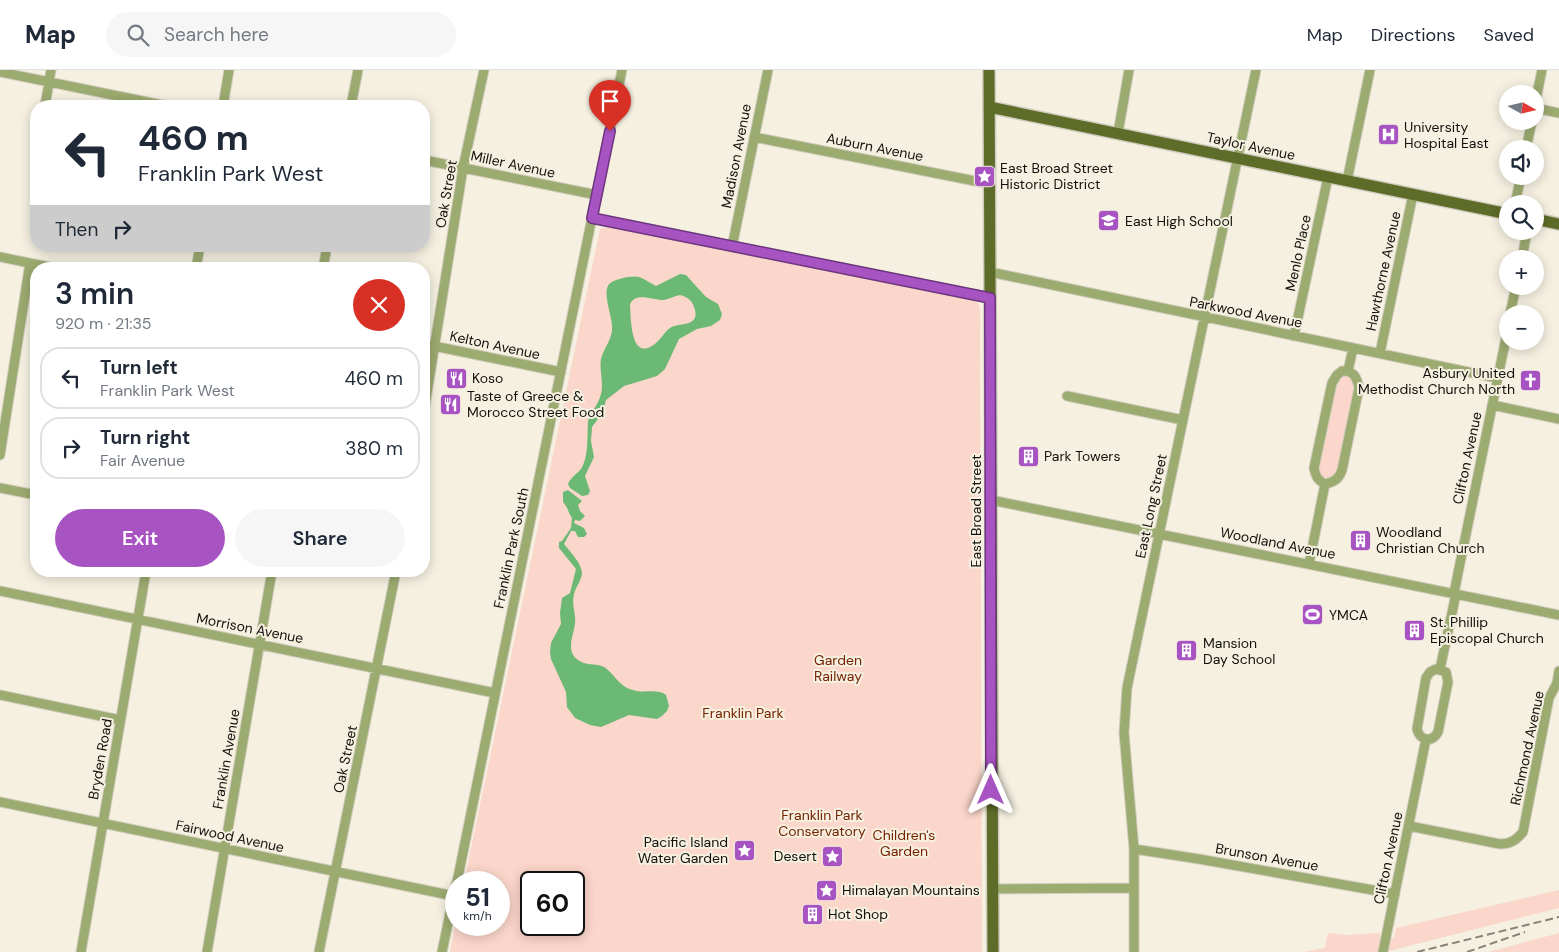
<!DOCTYPE html>
<html lang="en">
<head>
<meta charset="utf-8">
<style>
  body { margin:0; font-family:"DM Sans",sans-serif; background:#f6f6f7; color:#1f2937; height:100vh; display:flex; flex-direction:column; font-size:19px; white-space:nowrap }
  * { box-sizing:border-box; margin:0 }
  p { font-size:16px; color:#747a83 }
  .icon { flex:none; width:28px; height:28px; fill:none; stroke:currentColor; stroke-width:2; stroke-linecap:round; stroke-linejoin:round }
  .map { position:relative; flex:1; overflow:hidden }
  .sheet { position:absolute; left:30px; top:192px; width:400px; height:315px; display:flex; flex-direction:column; background:#fff; border-radius:20px; box-shadow:0 2px 12px #0003 }
  .sheet>* { flex:none }
  .banner { position:absolute; left:30px; top:30px; width:400px; height:152px; border-radius:20px; box-shadow:0 2px 12px #0003; background:#fff; color:#1f2937; overflow:hidden }
  .needle { width:32px; rotate:98deg }
  .tools { position:absolute; left:1499px; top:15px; display:grid; gap:10px }
  .tools a { display:grid; place-items:center; width:45px; height:45px; border-radius:50%; background:#fff; box-shadow:0 2px 12px #0003; font-size:25px }
  .speed { position:absolute; left:445px; top:801px; display:flex; gap:10px; font-size:25px; font-weight:700; text-align:center }
  .speed>* { display:grid; place-content:center; width:65px; height:65px; border-radius:50%; background:#fff; box-shadow:0 2px 12px #0003; line-height:1 }
  .speed small { font-size:12px; font-weight:400 }
  .speed .limit { border:2px solid #111; border-radius:8px; background:#fff; color:#111 }
  .pin { position:absolute; display:grid; place-items:center; width:42px; height:42px; color:#fff; margin:-51px -21px; border-radius:50% 50% 50% 0; rotate:-45deg; box-shadow:0 0 5px #0007 }
  .pin .icon { rotate:45deg }
  .me { position:absolute; width:55px; margin:-28px; rotate:0deg; stroke-linejoin:round; filter:drop-shadow(0 0 4px #0008) }
  .turn { display:flex; align-items:center; gap:18px; height:105px; padding:0 25px; font-size:22px }
  .turn .icon { width:65px; height:65px; stroke-width:2.5 }
  .turn b { display:block; font-size:35px; line-height:42px }
  .then { display:flex; align-items:center; height:48px; padding:0 25px; background:#0003; gap:10px; font-size:19px }
  .round { display:grid; place-items:center; flex:none; width:52px; height:52px; border-radius:26px; background:#f6f6f7 }
  .headline { display:flex; align-items:center; justify-content:space-between; height:85px; padding:0 25px }
  h1 { font-size:30px; font-weight:600; line-height:38px }
  .cta { display:flex; gap:10px; margin-top:auto; padding:10px 25px }
  .cta a { flex:1; height:58px; border-radius:30px; background:#a853c2; color:#fff; font-size:20px; font-weight:600; line-height:58px; text-align:center }
  .cta a+a { background:#f6f6f7; color:#1f2937 }
  ul { padding:0; list-style:none }
  li { display:flex; align-items:center; gap:15px; height:62px; margin:0 10px 8px; padding:0 15px; border:2px solid #e0e1e3; border-radius:20px }
  li div { flex:1 }
  li b { display:block; font-size:19px }
  li em { font-style:normal }
  header { display:flex; align-items:center; gap:30px; box-sizing:border-box; height:70px; padding:0 25px; background:#fff; border-bottom:1px solid #e0e1e3 }
  header strong { font-size:24px }
  nav { display:flex; gap:28px; margin-inline-start:auto; font-size:18px }
  .search { width:350px; height:45px; background:#f6f6f7; display:flex; align-items:center; gap:12px; box-sizing:border-box; padding:0 18px; border-radius:28px; color:#747a83; font-size:19px }
  .map>svg:first-child { display:block }
  .green { fill:#fbd6ca; fill-rule:evenodd }
  .water { fill:#6bb975; fill-rule:evenodd }
  .lines { fill:none; stroke-linecap:round; stroke-linejoin:round }
  .minor-casing { stroke:#d1ccbe; stroke-width:11 }
  .major-casing { stroke:#d1ccbe; stroke-width:14 }
  .minor { stroke:#9cab70; stroke-width:9 }
  .major { stroke:#5d6c28; stroke-width:11 }
  .rail { stroke:#868378; stroke-width:2; stroke-dasharray:8 4; stroke-linecap:butt }
  .route-casing { stroke:#6d367e; stroke-width:12 }
  .route { stroke:#a853c2; stroke-width:9 }
  .labels { text-anchor:middle; stroke-width:4; stroke-linejoin:round; paint-order:stroke }
  .poi-label { font-size:14px; fill:#12100b; stroke:#f5f0e0; text-anchor:start }
  .street-label { font-size:14px; fill:#12100b; stroke:#f5f0e0 }
  .park-label { font-size:14px; fill:#762200; stroke:#f5f0e0 }
</style>
</head>
<body>
<header>
<strong>Map</strong>
<div class="search"><svg class="icon" aria-label="search" viewBox="0 0 24 24"><circle cx="10" cy="10" r="6"/><path d="M15 15l6 6"/></svg>Search here</div>
<nav><a>Map</a><a>Directions</a><a>Saved</a></nav>
</header>
<div class="map">
<svg width="1559" height="882" viewBox="0 0 1559 882">
  <rect width="100%" height="100%" fill="#f5f0e0"/>
  <path class="green" d="M609,157L974,231L978,233L980,239L982,882H450L456,850V855H499V812H464L600,159ZM531,812H574V855H531Z
    M1344,306L1351,308L1356,317L1338,399C1335,408 1330,410 1322,406L1319,400L1337,313Z
    M1559,820V838L1385,882H1303L1325,878L1328,863L1348,865L1380,863V870L1394,868L1396,858Z
    M1559,863V882H1489Z"/>
  <path class="water" d="M680,204L686,205L706,227L718,234L722,244L720,250L711,256L697,259L679,269L665,299L657,306L624,316L606,330L603,342L592,357L591,371L594,387L585,406L590,421L588,425L582,426L570,418L568,414C571,407 577,404 581,399C589,387 587,365 588,351C591,341 599,334 601,324C604,313 599,300 601,289C604,277 613,269 612,256C612,246 602,223 609,214C615,209 632,205 639,207C645,209 650,213 656,216ZM680,225C687,227 692,230 694,237C702,258 677,252 670,258C663,263 659,273 650,277C630,287 631,246 630,235C634,221 653,230 664,230C669,229 675,226 680,225Z
    M568,420L582,431L578,435L580,441L585,446L580,451L575,450L574,453L584,458L587,464L584,467H578L575,461H571L564,474C570,482 581,492 582,503C582,509 576,517 574,524C572,533 574,538 575,547C577,561 563,579 578,590C585,596 596,593 604,597C615,604 618,616 633,620C644,624 657,618 666,625L669,636L667,641L662,646L657,649L629,645L601,657L590,655L575,648L567,637L566,622L551,589L550,582L551,573L561,554L560,543L562,528L570,523L576,499L559,478V472L562,471L571,458L572,448C568,443 568,437 563,432V422Z"/>
  <g class="lines">
    <defs>
      <path id="minor" d="M0,2L167,36
        M1535,34L1542,0
        M45,36L51,0
        M223,36L229,0
        M351,36L358,0
        M1535,38L1559,43
        M1118,63L1129,0
        M754,67L990,114
        M1526,79L1532,51
        M424,90L597,125
        M1347,111L1370,0
        M1515,134L1521,106
        M592,148L990,228
        M732,177L768,0
        M0,187L59,199
        M1522,189L1527,161
        M196,199L200,176
        M323,199L327,176
        M990,202L1497,308
        M1510,244L1516,216
        M1294,266L1328,107
        M424,274L561,302
        M1380,283L1413,124
        M1342,301C1354,300 1357,308 1359,318L1342,400C1339,409 1334,412 1325,414C1317,410 1316,406 1314,398L1332,313L1337,305Z
        M1348,301L1353,278
        M1067,326L1183,350
        M1492,335L1559,349
        M424,342L463,98L484,0
        M0,385L30,193
        M0,418L36,425
        M991,430L1559,545
        M1309,494L1325,414
        M0,521L495,623
        M1454,523L1508,258
        M1436,599L1446,602L1448,612L1438,662C1432,673 1420,671 1417,659L1426,608L1430,602Z
        M1440,599L1456,524
        M0,625L120,650
        M0,732L454,826
        M1409,756L1500,774C1511,774 1516,770 1523,762L1549,628L1557,613L1559,601
        M1134,779L1199,789L1395,824
        M457,812L622,0
        M992,819L1134,818
        M81,882L146,501
        M207,882L272,501
        M319,882L396,501
        M442,882L456,814
        M1134,882V779L1124,663L1127,618L1256,0
        M1383,882L1426,669"/>
      <path id="major" d="M989,0L993,882
        M989,37L1508,144
        M1535,149L1559,154"/>
    </defs>
    <use href="#minor" class="minor-casing"/>
    <use href="#major" class="major-casing"/>
    <use href="#minor" class="minor"/>
    <use href="#major" class="major"/>
    <path class="rail" d="M1417,882L1559,847
      M1467,882L1525,862"/>
  </g>
  <g class="lines">
    <defs>
      <path id="route" d="M610,61L592,148L990,228L991,720"/>
    </defs>
    <use href="#route" class="route-casing"/>
    <use href="#route" class="route"/>
  </g>
  <defs>
    <symbol id="hospital-square" viewBox="-11 -11 22 22"><rect x="-9" y="-9" width="18" height="18" rx="4" fill="#a853c2" stroke="#f5f0e0"/><path d="M-5-5h3v3.5h4V-5h3V5h-3V1.5h-4V5h-3Z" fill="#fff"/></symbol>
    <symbol id="sight-square" viewBox="-11 -11 22 22"><rect x="-9" y="-9" width="18" height="18" rx="4" fill="#a853c2" stroke="#f5f0e0"/><path d="M0-6L1.8-2.2L6-1.7L2.9 1.2L3.7 5.4L0 3.3L-3.7 5.4L-2.9 1.2L-6-1.7L-1.8-2.2Z" fill="#fff"/></symbol>
    <symbol id="school-square" viewBox="-11 -11 22 22"><rect x="-9" y="-9" width="18" height="18" rx="4" fill="#a853c2" stroke="#f5f0e0"/><path d="M0-5L7-2L0 1L-7-2ZM-4 1L0 2.5L4 1V4Q0 6-4 4Z" fill="#fff"/></symbol>
    <symbol id="restaurant-square" viewBox="-11 -11 22 22"><rect x="-9" y="-9" width="18" height="18" rx="4" fill="#a853c2" stroke="#f5f0e0"/><path d="M-5-6h1v4h1v-4h1v4h1v-4h1v5L-1.5 .5V6h-2V.5L-5-1ZM5-6V6H3V1.5H1.5Q1.5-4 5-6Z" fill="#fff"/></symbol>
    <symbol id="church-square" viewBox="-11 -11 22 22"><rect x="-9" y="-9" width="18" height="18" rx="4" fill="#a853c2" stroke="#f5f0e0"/><path d="M-1.2-6h2.4v3.5h3.3v2.4h-3.3V6h-2.4V-.1h-3.3v-2.4h3.3Z" fill="#fff"/></symbol>
    <symbol id="building-square" viewBox="-11 -11 22 22"><rect x="-9" y="-9" width="18" height="18" rx="4" fill="#a853c2" stroke="#f5f0e0"/><path d="M-4-6H4V6H1V3H-1V6H-4ZM-2.5-4.3h1.7v1.8h-1.7ZM.8-4.3h1.7v1.8H.8ZM-2.5-1h1.7V.8h-1.7ZM.8-1h1.7V.8H.8Z" fill="#fff"/></symbol>
    <symbol id="stadium-square" viewBox="-11 -11 22 22"><rect x="-9" y="-9" width="18" height="18" rx="4" fill="#a853c2" stroke="#f5f0e0"/><path d="M0-5a6.5 5 0 1 0 0 10a6.5 5 0 1 0 0-10ZM-3.5-1.8h7v3.6h-7Z" fill="#fff"/></symbol>
  </defs>
  <g fill-rule="evenodd">
    <use href="#hospital-square" x="1376" y="52" width="25" height="25"/>
    <use href="#sight-square" x="972" y="94" width="25" height="25"/>
    <use href="#school-square" x="1096" y="138" width="25" height="25"/>
    <use href="#restaurant-square" x="444" y="296" width="25" height="25"/>
    <use href="#church-square" x="1518" y="298" width="25" height="25"/>
    <use href="#restaurant-square" x="438" y="322" width="25" height="25"/>
    <use href="#building-square" x="1016" y="374" width="25" height="25"/>
    <use href="#building-square" x="1348" y="458" width="25" height="25"/>
    <use href="#stadium-square" x="1300" y="532" width="25" height="25"/>
    <use href="#building-square" x="1402" y="548" width="25" height="25"/>
    <use href="#building-square" x="1174" y="568" width="25" height="25"/>
    <use href="#sight-square" x="732" y="768" width="25" height="25"/>
    <use href="#sight-square" x="820" y="774" width="25" height="25"/>
    <use href="#sight-square" x="814" y="808" width="25" height="25"/>
    <use href="#building-square" x="800" y="832" width="25" height="25"/>
  </g>
  <g class="labels">
    <g class="poi-label">
      <text x="1404" y="62">University<tspan x="1404" dy="16">Hospital East</tspan></text>
      <text x="1000" y="103">East Broad Street<tspan x="1000" dy="16">Historic District</tspan></text>
      <text x="1125" y="156">East High School</text>
      <text x="1515" y="308" text-anchor="end">Asbury United<tspan x="1515" dy="16">Methodist Church North</tspan></text>
      <text x="472" y="313">Koso</text>
      <text x="467" y="331">Taste of Greece &amp;<tspan x="467" dy="16">Morocco Street Food</tspan></text>
      <text x="1044" y="391">Park Towers</text>
      <text x="1376" y="467">Woodland<tspan x="1376" dy="16">Christian Church</tspan></text>
      <text x="1329" y="550">YMCA</text>
      <text x="1430" y="557">St. Phillip<tspan x="1430" dy="16">Episcopal Church</tspan></text>
      <text x="1203" y="578">Mansion<tspan x="1203" dy="16">Day School</tspan></text>
      <text x="728" y="777" text-anchor="end">Pacific Island<tspan x="728" dy="16">Water Garden</tspan></text>
      <text x="817" y="791" text-anchor="end">Desert</text>
      <text x="842" y="825">Himalayan Mountains</text>
      <text x="828" y="849">Hot Shop</text>
    </g>
    <g class="street-label">
      <text transform="translate(1251 76) rotate(12)" y="5">Taylor Avenue</text>
      <text transform="translate(875 77) rotate(11)" y="5">Auburn Avenue</text>
      <text transform="translate(736 86) rotate(-79)" y="5">Madison Avenue</text>
      <text transform="translate(513 94) rotate(12)" y="5">Miller Avenue</text>
      <text transform="translate(446 124) rotate(-80)" y="5">Oak Street</text>
      <text transform="translate(1298 183) rotate(-78)" y="5">Menlo Place</text>
      <text transform="translate(1383 201) rotate(-78)" y="5">Hawthorne Avenue</text>
      <text transform="translate(1246 242) rotate(11)" y="5">Parkwood Avenue</text>
      <text transform="translate(495 275) rotate(12)" y="5">Kelton Avenue</text>
      <text transform="translate(1467 388) rotate(-78)" y="5">Clifton Avenue</text>
      <text transform="translate(1151 436) rotate(-78)" y="5">East Long Street</text>
      <text transform="translate(976 441) rotate(-90)" y="5">East Broad Street</text>
      <text transform="translate(1278 473) rotate(11)" y="5">Woodland Avenue</text>
      <text transform="translate(511 478) rotate(-78)" y="5">Franklin Park South</text>
      <text transform="translate(250 558) rotate(11)" y="5">Morrison Avenue</text>
      <text transform="translate(1527 678) rotate(-78)" y="5">Richmond Avenue</text>
      <text transform="translate(100 689) rotate(-80)" y="5">Bryden Road</text>
      <text transform="translate(226 689) rotate(-80)" y="5">Franklin Avenue</text>
      <text transform="translate(345 689) rotate(-78)" y="5">Oak Street</text>
      <text transform="translate(230 766) rotate(12)" y="5">Fairwood Avenue</text>
      <text transform="translate(1267 787) rotate(10)" y="5">Brunson Avenue</text>
      <text transform="translate(1388 788) rotate(-78)" y="5">Clifton Avenue</text>
    </g>
    <g class="park-label">
      <text x="838" y="595">Garden<tspan x="838" dy="16">Railway</tspan></text>
      <text x="743" y="648">Franklin Park</text>
      <text x="822" y="750">Franklin Park<tspan x="822" dy="16">Conservatory</tspan></text>
      <text x="904" y="770">Children's<tspan x="904" dy="16">Garden</tspan></text>
    </g>
  </g>
</svg>
<div class="tools">
<a><svg class="needle" viewBox="-14 -14 28 28"><path d="M0-13l5 13h-10z" fill="#e53935"/><path d="M0 13l5-13h-10z" fill="#747a83"/></svg></a>
<a><svg class="icon" aria-label="sound" viewBox="0 0 24 24"><path d="M4 9h4l5-4v14l-5-4H4zM17 9q2 3 0 6"/></svg></a>
<a><svg class="icon" aria-label="search" viewBox="0 0 24 24"><circle cx="10" cy="10" r="6"/><path d="M15 15l6 6"/></svg></a>
<a>+</a>
<a>−</a>
</div>
<div class="speed"><div>51<small>km/h</small></div><div class="limit">60</div></div>
<div class="pin" style="left:610px;top:61px;background:#d93025"><svg class="icon" aria-label="arrive" viewBox="0 0 24 24"><path d="M6 21V4h12l-3 4 3 4H6"/></svg></div>
<svg class="me" style="left:991px;top:720px" viewBox="-20 -20 40 40"><path d="M0-17L14 15 0 8-14 15z" fill="#a853c2" stroke="#fff" stroke-width="4"/></svg>
<div class="banner">
<div class="turn"><svg class="icon" aria-label="left" viewBox="0 0 24 24"><path d="M17 20v-9H6M10 6l-5 5 5 5"/></svg><div><b>460 m</b>Franklin Park West</div></div>
<div class="then">Then<svg class="icon" aria-label="right" viewBox="0 0 24 24"><path d="M7 20v-9h11M14 6l5 5-5 5"/></svg></div>
</div>
<section class="sheet">
<div class="headline"><div><h1>3 min</h1><p>920 m · 21:35</p></div><a class="round" style="background:#d93025;color:#fff"><svg class="icon" aria-label="close" viewBox="0 0 24 24"><path d="M6 6l12 12M18 6L6 18"/></svg></a></div>
<ul>
<li><svg class="icon" aria-label="left" viewBox="0 0 24 24"><path d="M17 20v-9H6M10 6l-5 5 5 5"/></svg><div><b>Turn left</b><p>Franklin Park West</p></div><em>460 m</em></li>
<li><svg class="icon" aria-label="right" viewBox="0 0 24 24"><path d="M7 20v-9h11M14 6l5 5-5 5"/></svg><div><b>Turn right</b><p>Fair Avenue</p></div><em>380 m</em></li>
</ul>
<div class="cta"><a>Exit</a><a>Share</a></div>
</section>
</div>
</body>
</html>
